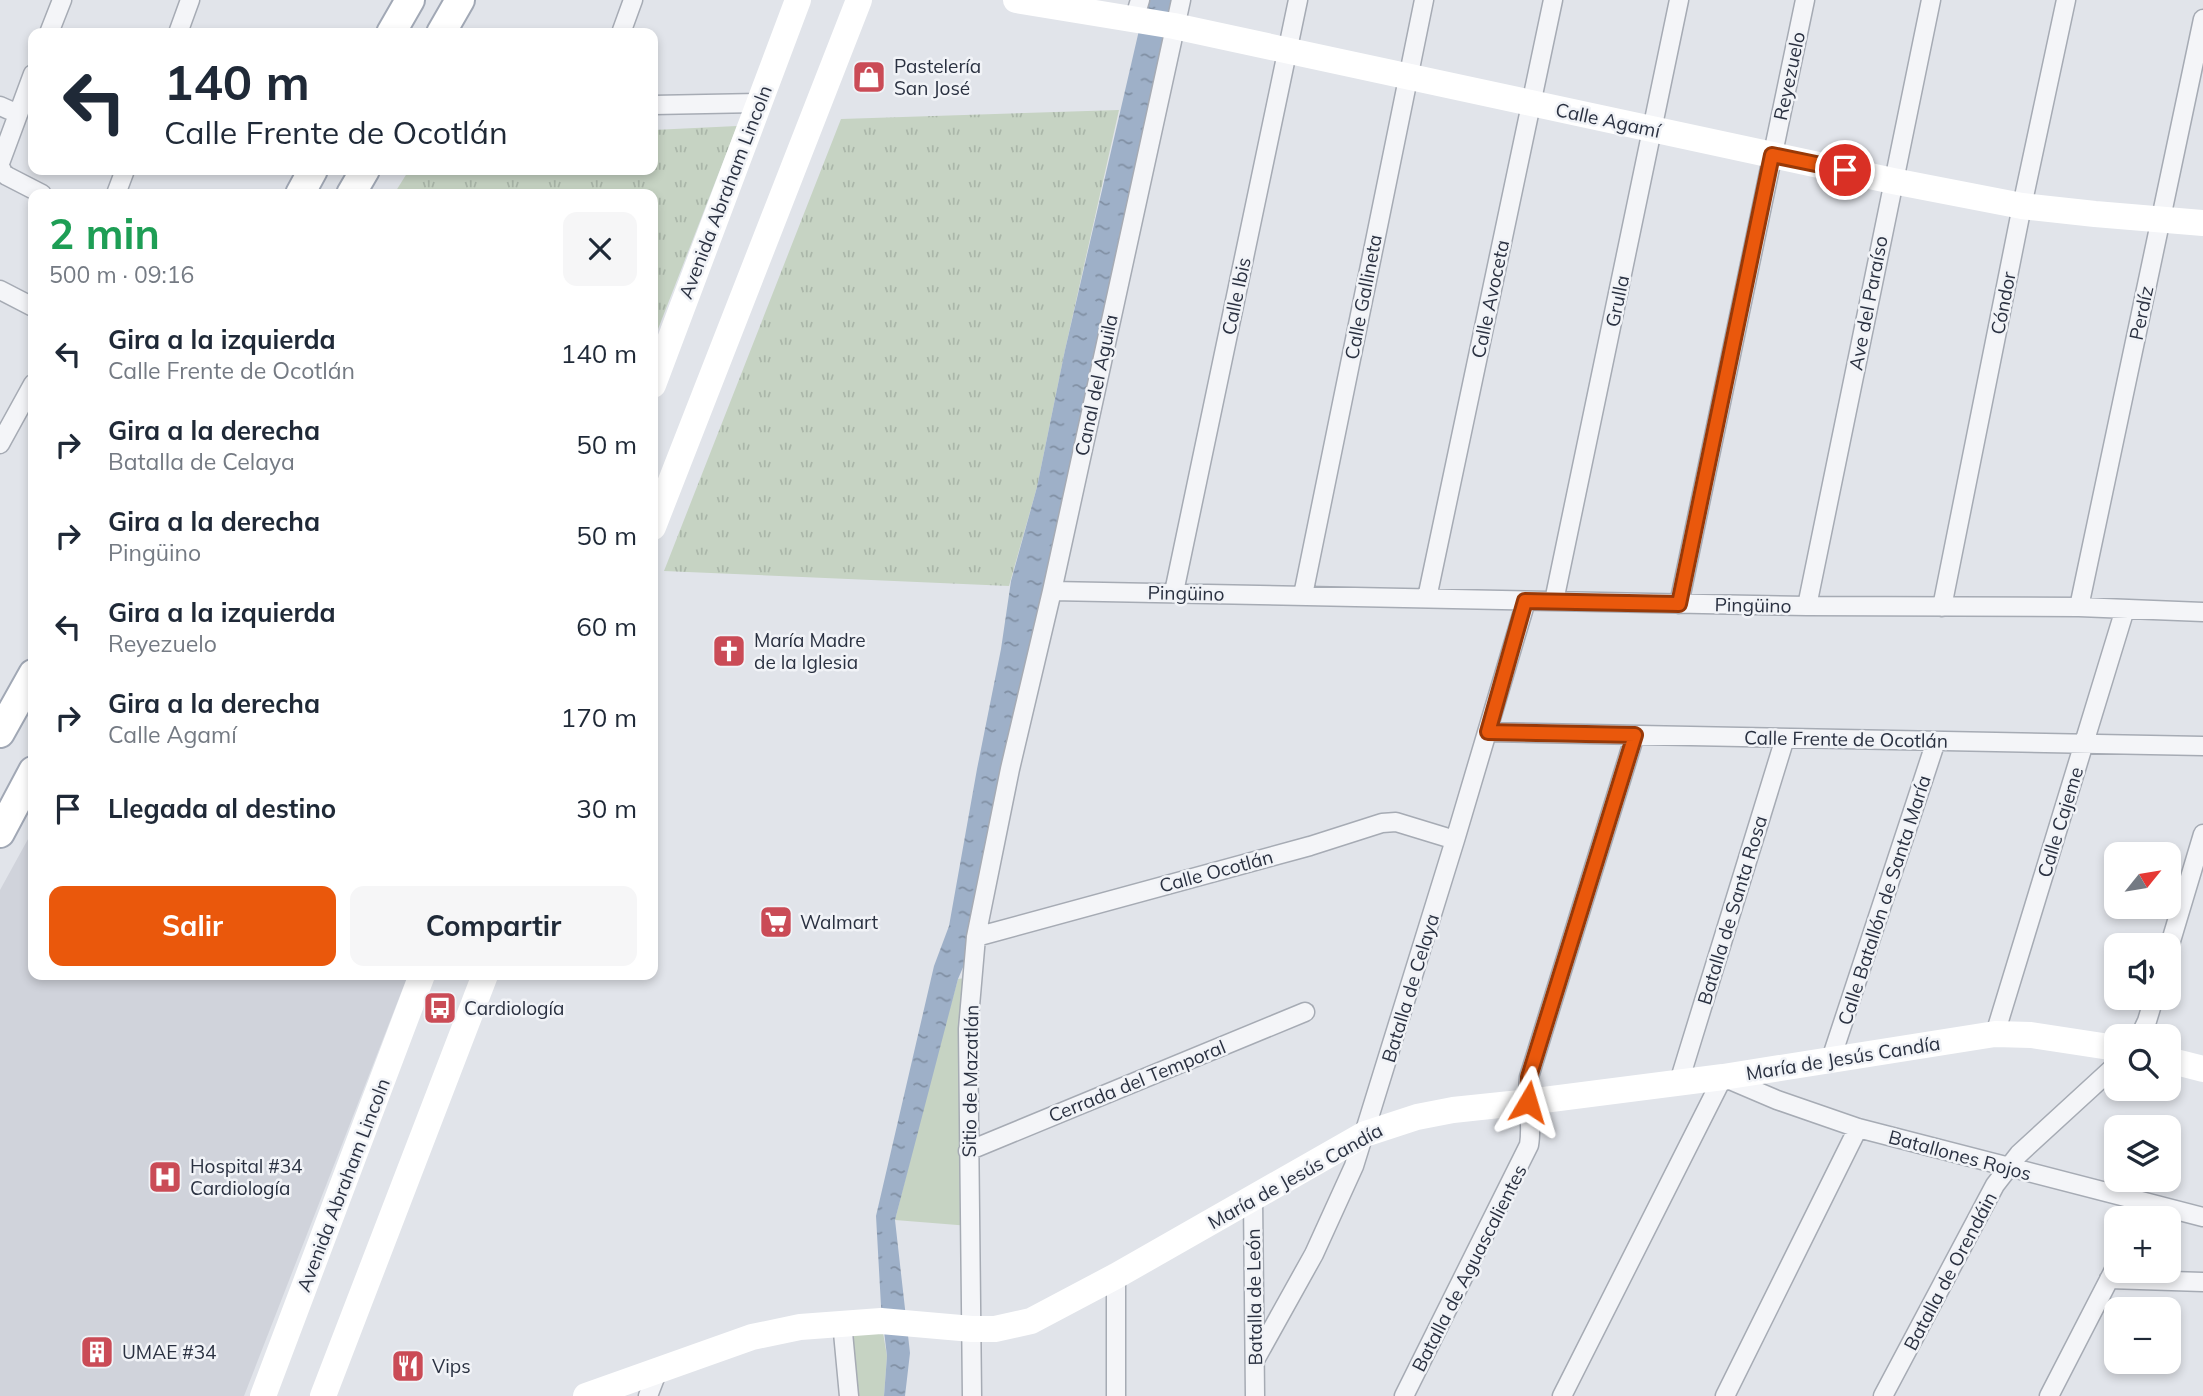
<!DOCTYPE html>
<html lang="es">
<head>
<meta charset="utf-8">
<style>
  body { margin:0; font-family:Mulish,sans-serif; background:#f6f6f7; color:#1f2937; height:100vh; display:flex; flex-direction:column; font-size:26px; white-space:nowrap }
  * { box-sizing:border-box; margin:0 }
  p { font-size:23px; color:#747a83 }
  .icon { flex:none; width:38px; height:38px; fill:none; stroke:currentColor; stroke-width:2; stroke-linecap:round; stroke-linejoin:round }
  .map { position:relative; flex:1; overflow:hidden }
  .panel { position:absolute; left:28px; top:189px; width:630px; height:791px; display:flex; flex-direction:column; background:#fff; border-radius:14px; box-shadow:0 4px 10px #0003 }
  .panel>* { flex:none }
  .guide { position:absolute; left:28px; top:28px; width:630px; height:147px; border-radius:14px; box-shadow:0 4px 10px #0003; background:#fff; color:#1f2937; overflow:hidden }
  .needle { width:46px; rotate:60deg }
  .controls { position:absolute; left:2104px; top:842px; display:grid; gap:14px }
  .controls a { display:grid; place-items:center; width:77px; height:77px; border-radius:14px; background:#fff; box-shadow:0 4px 10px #0003; font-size:35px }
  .pin { position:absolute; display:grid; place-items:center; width:60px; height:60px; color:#fff; margin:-30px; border:4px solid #fff; border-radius:50%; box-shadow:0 2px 7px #0007 }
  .me { position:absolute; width:77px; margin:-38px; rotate:7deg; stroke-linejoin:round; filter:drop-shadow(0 0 5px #0008) }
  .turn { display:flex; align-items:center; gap:24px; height:147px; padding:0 21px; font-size:32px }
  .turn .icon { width:91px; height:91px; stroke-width:2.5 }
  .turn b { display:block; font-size:49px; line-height:60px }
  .round { display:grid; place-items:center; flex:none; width:74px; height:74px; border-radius:14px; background:#f6f6f7 }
  .summary { display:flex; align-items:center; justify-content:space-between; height:119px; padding:0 21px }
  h1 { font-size:42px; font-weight:700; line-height:52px; color:#1e9e55 }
  .action { display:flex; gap:14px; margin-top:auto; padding:14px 21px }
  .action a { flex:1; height:80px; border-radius:14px; background:#ea580c; color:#fff; font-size:28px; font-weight:700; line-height:80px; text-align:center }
  .action a+a { background:#f6f6f7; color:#1f2937 }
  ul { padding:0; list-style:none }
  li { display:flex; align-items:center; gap:21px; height:91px; padding:0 21px }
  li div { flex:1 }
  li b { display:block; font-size:26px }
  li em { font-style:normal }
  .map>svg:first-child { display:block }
  .built { fill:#d0d3db }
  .grass { fill:url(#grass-tufts) }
  .park { fill:#c6d3c3 }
  .water { fill:url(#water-ripples) }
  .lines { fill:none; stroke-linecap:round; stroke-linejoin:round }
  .street-casing { stroke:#a6abb4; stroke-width:21 }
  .primary-casing { stroke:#a1a8b5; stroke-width:32 }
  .street { stroke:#f4f5f8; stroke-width:18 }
  .secondary { stroke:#fff; stroke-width:26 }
  .primary { stroke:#fff; stroke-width:28 }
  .route-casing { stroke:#983908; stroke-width:18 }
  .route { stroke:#ea580c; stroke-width:12 }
  .labels { text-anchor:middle; stroke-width:5; stroke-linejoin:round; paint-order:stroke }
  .poi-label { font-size:19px; fill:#2a3141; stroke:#f1f3f7; text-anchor:start }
  .street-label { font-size:19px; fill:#2a3141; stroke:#f1f3f7 }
</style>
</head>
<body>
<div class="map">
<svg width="2203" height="1396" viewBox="0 0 2203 1396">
  <defs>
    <pattern id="grass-tufts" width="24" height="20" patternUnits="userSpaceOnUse" patternTransform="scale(1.75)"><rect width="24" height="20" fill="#c6d3c3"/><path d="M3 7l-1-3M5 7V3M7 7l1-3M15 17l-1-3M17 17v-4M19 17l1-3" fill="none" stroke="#aab6a9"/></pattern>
    <pattern id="water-ripples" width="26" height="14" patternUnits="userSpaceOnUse" patternTransform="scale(1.75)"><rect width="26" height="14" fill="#9eb0c8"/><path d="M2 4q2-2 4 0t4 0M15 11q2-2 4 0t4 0" fill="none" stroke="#8190a4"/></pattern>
  </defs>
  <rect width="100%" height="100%" fill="#e1e4ea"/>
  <path class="built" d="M33,830V975H408L244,1396H0V890Z"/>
  <path class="grass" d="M1119,110L1065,350L1037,487L1009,586L664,571L841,119Z
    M737,126L653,342V194H394L409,170H653V130Z"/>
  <path class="park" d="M972,977L970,1226L895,1220L933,1068L958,979Z
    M881,1321L887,1356L884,1396H849L842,1322Z"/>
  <path class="water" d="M1146,0H1181L976,937L958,979L895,1220L910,1353L905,1396H884L887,1356L881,1306L876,1216L934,966L949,926L977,769L1001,649L1011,581L1037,487L1065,350Z"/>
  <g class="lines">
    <defs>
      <path id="street" d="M1134,20L1140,0
        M49,33L62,0
        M178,33L190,0
        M621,33L633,0
        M653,105L758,103
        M0,106L18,114
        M0,163L33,74
        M0,166L3,173L7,176L42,194
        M116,194L125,170
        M0,290L33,307
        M0,444L33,384
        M1052,591L1807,606L2079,607L2203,612
        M1174,592L1298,0
        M1303,595L1424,0
        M1427,598L1553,0
        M1554,601L1679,0
        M1679,604L1805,0
        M1807,606L1931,0
        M1942,607L2022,206L2066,0
        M2079,607L2203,19
        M1488,732L2203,746
        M976,937L1310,846L1382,823L1396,822L1455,840
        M2168,951L2203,834
        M1995,1034L2125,609
        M2140,1036L2147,1021L2154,998
        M1831,1059L1936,741
        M1679,1082L1785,738
        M968,1151L1305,1012
        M1253,1198L1255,1396
        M1116,1276V1396
        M2109,1279L2203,1282
        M842,1322L849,1396
        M1255,1360L1314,1254L1354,1166L1455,840L1526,601
        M648,1396L658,1370
        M972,1396L968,1029L976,937L1010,769L1052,591L1181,0
        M1404,1396L1529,1145C1533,1122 1526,1101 1529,1077L1635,735
        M1562,1396L1723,1077L1777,1100L1858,1128L2203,1217
        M1725,1396L1858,1128
        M1883,1396L1995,1185L2019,1154L2116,1065
        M2049,1396L2116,1266"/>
      <path id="primary" d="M391,33L410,0
        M441,33L460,0
        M300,194L313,170
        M351,194L365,170
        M0,733L33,674
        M0,833L33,771"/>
    </defs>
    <use href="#street" class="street-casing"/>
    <use href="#primary" class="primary-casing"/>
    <use href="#street" class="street"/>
    <path class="secondary" d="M1016,0L1174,26L1893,181L2022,206L2095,214L2203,223
      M653,385L798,0
      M653,527L859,0
      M2168,1060L2203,1069
      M263,1396L422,975
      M323,1396L485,975
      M586,1396L752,1337L800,1327L881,1321L972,1329H995L1031,1321L1116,1276L1365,1134L1417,1117L1453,1110L1528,1102L1723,1077L1995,1034L2031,1035L2116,1048"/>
    <use href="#primary" class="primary"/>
  </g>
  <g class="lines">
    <defs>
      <path id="route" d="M1528,1102L1529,1077L1635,735L1488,732L1525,601L1679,604L1772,155L1845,170"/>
    </defs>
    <use href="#route" class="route-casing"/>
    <use href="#route" class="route"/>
  </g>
  <defs>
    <symbol id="shop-square" viewBox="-11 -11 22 22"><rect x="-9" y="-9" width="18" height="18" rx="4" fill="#ca4b56" stroke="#f1f3f7"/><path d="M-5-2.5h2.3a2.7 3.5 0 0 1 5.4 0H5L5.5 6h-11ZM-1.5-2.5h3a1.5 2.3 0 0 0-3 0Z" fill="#fff"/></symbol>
    <symbol id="church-square" viewBox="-11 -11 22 22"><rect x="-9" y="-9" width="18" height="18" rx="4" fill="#ca4b56" stroke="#f1f3f7"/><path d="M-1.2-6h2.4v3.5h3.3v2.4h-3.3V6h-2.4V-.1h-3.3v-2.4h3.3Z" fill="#fff"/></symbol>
    <symbol id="supermarket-square" viewBox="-11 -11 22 22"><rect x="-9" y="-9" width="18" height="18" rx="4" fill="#ca4b56" stroke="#f1f3f7"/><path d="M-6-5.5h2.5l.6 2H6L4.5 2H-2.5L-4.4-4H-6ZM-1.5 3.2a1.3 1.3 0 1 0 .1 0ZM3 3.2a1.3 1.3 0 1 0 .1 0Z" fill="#fff"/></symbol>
    <symbol id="bus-square" viewBox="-11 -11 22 22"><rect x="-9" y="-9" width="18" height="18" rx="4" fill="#ca4b56" stroke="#f1f3f7"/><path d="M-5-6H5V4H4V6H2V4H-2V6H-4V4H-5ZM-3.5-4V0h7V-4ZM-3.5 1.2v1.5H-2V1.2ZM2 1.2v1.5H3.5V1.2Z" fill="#fff"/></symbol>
    <symbol id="hospital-square" viewBox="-11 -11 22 22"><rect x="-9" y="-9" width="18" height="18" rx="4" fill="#ca4b56" stroke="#f1f3f7"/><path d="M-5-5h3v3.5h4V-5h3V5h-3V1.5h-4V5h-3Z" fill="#fff"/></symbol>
    <symbol id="building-square" viewBox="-11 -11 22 22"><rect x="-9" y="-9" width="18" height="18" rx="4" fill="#ca4b56" stroke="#f1f3f7"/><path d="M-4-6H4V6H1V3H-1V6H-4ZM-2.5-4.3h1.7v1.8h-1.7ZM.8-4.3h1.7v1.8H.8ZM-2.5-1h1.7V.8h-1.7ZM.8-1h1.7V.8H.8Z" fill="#fff"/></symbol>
    <symbol id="restaurant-square" viewBox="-11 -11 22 22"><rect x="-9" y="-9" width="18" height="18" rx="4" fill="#ca4b56" stroke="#f1f3f7"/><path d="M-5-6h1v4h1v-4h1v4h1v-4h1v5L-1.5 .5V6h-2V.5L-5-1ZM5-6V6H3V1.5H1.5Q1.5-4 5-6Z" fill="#fff"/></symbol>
  </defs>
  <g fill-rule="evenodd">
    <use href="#shop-square" x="850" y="58" width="38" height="38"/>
    <use href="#church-square" x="710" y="632" width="38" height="38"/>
    <use href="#supermarket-square" x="757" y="903" width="38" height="38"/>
    <use href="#bus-square" x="421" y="989" width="38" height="38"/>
    <use href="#hospital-square" x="146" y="1158" width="38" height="38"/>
    <use href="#building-square" x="78" y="1333" width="38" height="38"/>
    <use href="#restaurant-square" x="389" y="1347" width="38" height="38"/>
  </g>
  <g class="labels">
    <g class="poi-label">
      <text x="894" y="73">Pastelería<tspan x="894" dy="22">San José</tspan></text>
      <text x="754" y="647">María Madre<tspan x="754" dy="22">de la Iglesia</tspan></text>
      <text x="800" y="929">Walmart</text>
      <text x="464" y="1015">Cardiología</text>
      <text x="190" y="1173">Hospital #34<tspan x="190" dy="22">Cardiología</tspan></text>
      <text x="122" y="1359">UMAE #34</text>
      <text x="432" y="1373">Vips</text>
    </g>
    <g class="street-label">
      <text transform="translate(1789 76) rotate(-78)" y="7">Reyezuelo</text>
      <text transform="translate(1608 120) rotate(12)" y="7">Calle Agamí</text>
      <text transform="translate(725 192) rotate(-69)" y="7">Avenida Abraham Lincoln</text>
      <text transform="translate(1236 296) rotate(-78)" y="7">Calle Ibis</text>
      <text transform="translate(1363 297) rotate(-79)" y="7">Calle Gallineta</text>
      <text transform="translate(1490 299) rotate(-78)" y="7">Calle Avoceta</text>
      <text transform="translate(1617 301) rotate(-78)" y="7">Grulla</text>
      <text transform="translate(1868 303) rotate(-79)" y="7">Ave del Paraíso</text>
      <text transform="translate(2003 303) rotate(-79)" y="7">Cóndor</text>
      <text transform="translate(2141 313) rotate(-78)" y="7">Perdíz</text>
      <text transform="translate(1096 385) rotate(-78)" y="7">Canal del Aguila</text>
      <text transform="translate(1186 593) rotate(1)" y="7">Pingüino</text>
      <text transform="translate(1753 605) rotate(1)" y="7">Pingüino</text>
      <text transform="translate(1846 739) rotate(1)" y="7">Calle Frente de Ocotlán</text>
      <text transform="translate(2060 822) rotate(-73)" y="7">Calle Cajeme</text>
      <text transform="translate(1216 871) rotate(-15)" y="7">Calle Ocotlán</text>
      <text transform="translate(1884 900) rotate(-72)" y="7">Calle Batallón de Santa María</text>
      <text transform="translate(1732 910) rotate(-73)" y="7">Batalla de Santa Rosa</text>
      <text transform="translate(1410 988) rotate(-73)" y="7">Batalla de Celaya</text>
      <text transform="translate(1843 1058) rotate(-9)" y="7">María de Jesús Candía</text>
      <text transform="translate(970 1081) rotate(-89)" y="7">Sitio de Mazatlán</text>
      <text transform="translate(1137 1081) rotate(-22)" y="7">Cerrada del Temporal</text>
      <text transform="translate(1960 1155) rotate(15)" y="7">Batallones Rojos</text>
      <text transform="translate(1295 1176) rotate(-29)" y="7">María de Jesús Candía</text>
      <text transform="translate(343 1185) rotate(-69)" y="7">Avenida Abraham Lincoln</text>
      <text transform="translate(1469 1268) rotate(-63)" y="7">Batalla de Aguascalientes</text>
      <text transform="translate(1950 1271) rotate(-62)" y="7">Batalla de Orendáin</text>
      <text transform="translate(1254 1297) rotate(-91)" y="7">Batalla de León</text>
    </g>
  </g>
</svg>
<div class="controls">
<a><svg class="needle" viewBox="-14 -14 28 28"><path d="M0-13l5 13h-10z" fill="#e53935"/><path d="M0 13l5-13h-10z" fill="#747a83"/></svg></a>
<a><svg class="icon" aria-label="sound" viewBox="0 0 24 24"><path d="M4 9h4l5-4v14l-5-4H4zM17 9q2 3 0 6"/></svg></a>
<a><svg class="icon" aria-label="search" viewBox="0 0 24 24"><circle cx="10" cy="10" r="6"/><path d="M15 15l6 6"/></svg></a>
<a><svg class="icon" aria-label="layers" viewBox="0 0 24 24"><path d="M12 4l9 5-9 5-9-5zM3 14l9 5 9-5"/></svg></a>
<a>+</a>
<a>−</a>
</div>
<div class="pin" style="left:1845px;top:170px;background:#d93025"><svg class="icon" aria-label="arrive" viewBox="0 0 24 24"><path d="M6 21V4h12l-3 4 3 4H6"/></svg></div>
<svg class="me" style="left:1528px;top:1102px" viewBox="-20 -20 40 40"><path d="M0-17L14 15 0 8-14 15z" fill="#ea580c" stroke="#fff" stroke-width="4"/></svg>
<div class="guide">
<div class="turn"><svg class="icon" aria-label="left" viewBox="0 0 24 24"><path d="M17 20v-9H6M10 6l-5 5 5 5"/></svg><div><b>140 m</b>Calle Frente de Ocotlán</div></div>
</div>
<section class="panel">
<div class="summary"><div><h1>2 min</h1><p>500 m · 09:16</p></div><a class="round"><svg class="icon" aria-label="close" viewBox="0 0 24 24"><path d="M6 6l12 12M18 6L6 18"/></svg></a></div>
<ul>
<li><svg class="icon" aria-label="left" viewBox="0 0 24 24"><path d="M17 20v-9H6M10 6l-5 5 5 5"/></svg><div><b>Gira a la izquierda</b><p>Calle Frente de Ocotlán</p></div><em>140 m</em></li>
<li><svg class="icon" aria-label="right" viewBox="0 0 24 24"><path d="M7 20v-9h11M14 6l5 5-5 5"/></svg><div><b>Gira a la derecha</b><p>Batalla de Celaya</p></div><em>50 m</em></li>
<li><svg class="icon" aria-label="right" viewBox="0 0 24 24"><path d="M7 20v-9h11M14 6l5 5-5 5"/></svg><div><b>Gira a la derecha</b><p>Pingüino</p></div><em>50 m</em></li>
<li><svg class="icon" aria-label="left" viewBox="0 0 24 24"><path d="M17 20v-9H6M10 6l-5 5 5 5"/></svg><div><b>Gira a la izquierda</b><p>Reyezuelo</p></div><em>60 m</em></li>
<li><svg class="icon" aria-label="right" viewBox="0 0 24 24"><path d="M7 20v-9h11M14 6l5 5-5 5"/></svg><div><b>Gira a la derecha</b><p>Calle Agamí</p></div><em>170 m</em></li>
<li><svg class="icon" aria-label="arrive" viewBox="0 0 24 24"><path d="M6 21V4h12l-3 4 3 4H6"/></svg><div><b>Llegada al destino</b></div><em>30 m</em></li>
</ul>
<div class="action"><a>Salir</a><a>Compartir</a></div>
</section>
</div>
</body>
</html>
